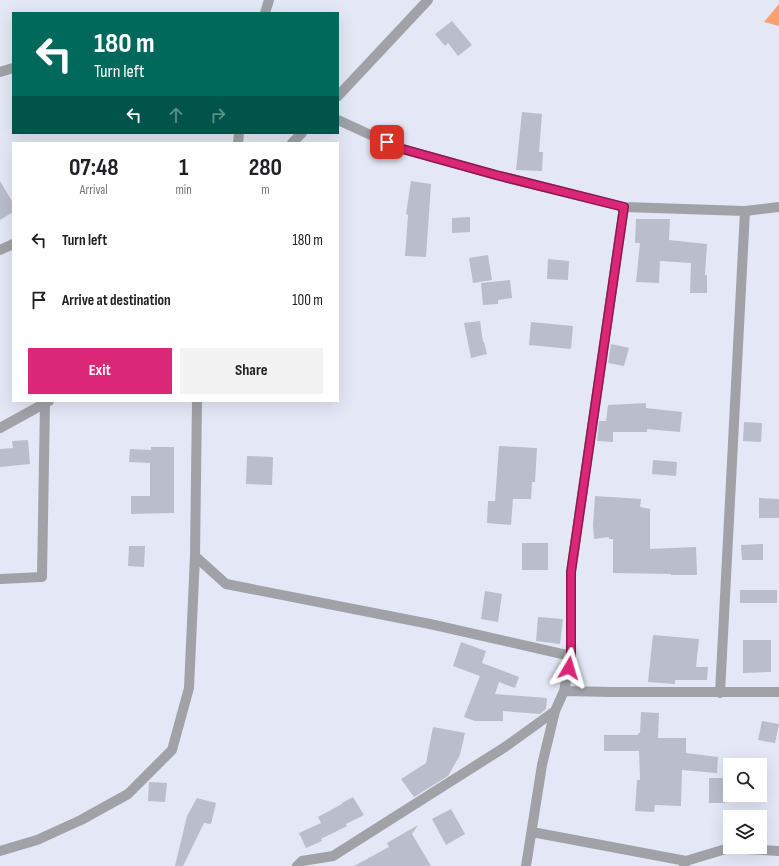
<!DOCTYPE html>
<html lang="en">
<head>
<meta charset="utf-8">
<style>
  body { margin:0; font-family:"Sofia Sans Condensed",sans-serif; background:#f2f2f2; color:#202124; height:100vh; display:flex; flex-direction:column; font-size:15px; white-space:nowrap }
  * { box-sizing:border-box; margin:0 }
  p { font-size:13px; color:#757577 }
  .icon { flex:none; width:22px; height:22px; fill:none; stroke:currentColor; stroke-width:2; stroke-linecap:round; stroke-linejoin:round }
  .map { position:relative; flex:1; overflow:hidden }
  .side { position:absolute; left:12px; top:142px; width:327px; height:260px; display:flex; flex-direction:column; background:#fff; border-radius:0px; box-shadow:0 4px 16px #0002 }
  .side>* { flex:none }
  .hud { position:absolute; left:12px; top:12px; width:327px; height:122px; border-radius:0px; box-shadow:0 4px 16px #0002; background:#00695c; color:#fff; overflow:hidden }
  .fabs { position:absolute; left:723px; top:758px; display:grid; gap:8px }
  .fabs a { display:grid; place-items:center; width:44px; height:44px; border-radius:0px; background:#fff; box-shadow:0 4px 16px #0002; font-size:20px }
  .pin { position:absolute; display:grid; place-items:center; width:34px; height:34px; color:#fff; margin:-17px; border-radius:8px; box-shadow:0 2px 6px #0006 }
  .me { position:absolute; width:44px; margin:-22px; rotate:7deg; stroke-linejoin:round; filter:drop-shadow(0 0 3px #0008) }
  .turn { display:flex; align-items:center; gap:14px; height:84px; padding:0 16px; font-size:18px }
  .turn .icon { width:52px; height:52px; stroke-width:2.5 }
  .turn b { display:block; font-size:28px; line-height:34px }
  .lanes { display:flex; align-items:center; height:38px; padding:0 16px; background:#0003; justify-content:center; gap:20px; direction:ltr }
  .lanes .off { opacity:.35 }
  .eta { display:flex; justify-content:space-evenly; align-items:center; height:68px; text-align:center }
  .eta b { font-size:24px; font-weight:700; line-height:28px }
  .button { display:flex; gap:8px; margin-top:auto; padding:8px 16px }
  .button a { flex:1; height:46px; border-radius:0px; background:#db2777; color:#fff; font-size:16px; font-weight:700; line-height:46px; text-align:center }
  .button a+a { background:#f2f2f2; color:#202124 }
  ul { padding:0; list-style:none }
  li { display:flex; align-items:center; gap:12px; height:60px; padding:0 16px }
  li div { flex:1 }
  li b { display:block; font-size:15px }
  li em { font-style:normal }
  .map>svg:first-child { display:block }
  .green { fill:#f9a06e }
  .building { fill:#babdcb }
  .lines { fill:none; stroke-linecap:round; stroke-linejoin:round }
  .minor { stroke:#a0a2a8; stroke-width:10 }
  .route-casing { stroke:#8e194d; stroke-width:10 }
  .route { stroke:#db2777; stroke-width:7 }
</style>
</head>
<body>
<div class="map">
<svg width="779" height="866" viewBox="0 0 779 866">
  <rect width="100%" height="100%" fill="#e4e8f6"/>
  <path class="green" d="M779,4V26L764,22Z"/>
  <path class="building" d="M452,21L472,45L458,56L448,43L445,46L435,34Z
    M522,112L542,114L539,152H543L542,171L516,170Z
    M0,181L13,203V212L0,220Z
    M411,181L431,184L426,257L405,256L408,215L406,214Z
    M470,217V232L452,233V218Z
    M636,219H670L669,240L707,244L705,275H707V293H690L691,263L660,261L659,283L636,282L640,243H635Z
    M488,255L492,280L473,283L469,258Z
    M548,259L569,261L568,280L547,279Z
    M510,280L512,298L498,300V304L483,305L481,283Z
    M480,321L483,342H484L487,354L471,358L464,323Z
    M531,322L573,326L571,349L529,345Z
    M611,344L629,348L624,366L608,363Z
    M646,403V408L682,412L680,432L647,429V432H613V442L597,441L599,421H606L608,405Z
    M744,422L762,423L761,442L743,441Z
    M28,440L30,464L0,467V449L13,448L12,441Z
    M499,446L537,448L535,482H532L531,499H513L511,525L487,523L488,501H495Z
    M151,447H174V513L131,514V496H150V463L129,462L130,449L151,450Z
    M247,456L273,457L272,485L246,484Z
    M653,460L677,462L676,476L652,474Z
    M595,496L641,499L640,507L650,509V549L696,547L697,575H671V574L613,573V539H609V537L594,539L593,525Z
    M759,498L779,499V518H759Z
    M522,543H548V570H522Z
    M763,544V560H742L741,545Z
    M129,546H145L144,567L128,566Z
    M740,590H777V603H740Z
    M485,591L502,594L498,622L481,619Z
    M538,617L563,619L560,644L536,641Z
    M653,635L699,639L696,667H708L707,680H675V684L648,682Z
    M743,640H771V672L743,673Z
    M461,642L486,651L482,663L519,677L515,688L499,682L495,694L547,698L546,709L540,714L503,711V721H475L464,717L480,676L453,666Z
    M641,712L659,713L658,738H686V753L718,757L717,773L682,770L681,806L655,805L654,812L635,811L637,780H640L639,751H604V735H638V733H640Z
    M762,721L779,724L775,743L758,740Z
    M433,727L465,733L460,755L448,776L414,797L401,779L426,763Z
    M709,778H726L725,803H709Z
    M149,782L167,783L165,802L148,801Z
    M353,797L364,815L346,824L347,826L321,839L322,841L306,848L299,833L321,823L318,817L342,804V803Z
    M197,798L216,803L211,824L204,823L183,866H175L187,816Z
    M451,809L465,834L446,845L432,819Z
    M418,825L412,834L431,866H354L389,847L387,843Z"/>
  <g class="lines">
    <path class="minor" d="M265,13L269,0
      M0,72L13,68
      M338,96L428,0
      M338,120L399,148L496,175L624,207L745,211L779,207
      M238,143L239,133
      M292,143L302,133
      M0,250L13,244
      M197,401L195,556L226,584L430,624L571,656
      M0,428L49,401
      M0,579L42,577L45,403
      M564,691L571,656V572L624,207
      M720,693L745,211
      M532,832L686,861
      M0,851L37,840L81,820L128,794L172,750L189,688L195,556
      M297,866L302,861L333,856L505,747L555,711
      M526,866L542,765L555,711L564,691L611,692H779
      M684,866L686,861L729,848L779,851"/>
  </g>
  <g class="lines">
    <defs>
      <path id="route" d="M387,142L399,148L496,175L624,207L571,572V656L569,668"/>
    </defs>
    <use href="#route" class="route-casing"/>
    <use href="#route" class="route"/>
  </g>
</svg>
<div class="fabs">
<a><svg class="icon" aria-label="search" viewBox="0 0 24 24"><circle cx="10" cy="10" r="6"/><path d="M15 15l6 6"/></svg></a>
<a><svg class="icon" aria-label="layers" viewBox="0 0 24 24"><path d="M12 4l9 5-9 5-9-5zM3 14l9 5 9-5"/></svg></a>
</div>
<div class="pin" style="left:387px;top:142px;background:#d93025"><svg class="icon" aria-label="arrive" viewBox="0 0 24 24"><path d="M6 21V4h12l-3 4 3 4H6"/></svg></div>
<svg class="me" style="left:569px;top:668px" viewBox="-20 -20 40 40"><path d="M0-17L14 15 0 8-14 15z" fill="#db2777" stroke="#fff" stroke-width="4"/></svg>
<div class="hud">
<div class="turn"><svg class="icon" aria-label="left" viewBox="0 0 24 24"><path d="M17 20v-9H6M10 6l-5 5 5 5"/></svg><div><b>180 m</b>Turn left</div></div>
<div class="lanes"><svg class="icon" aria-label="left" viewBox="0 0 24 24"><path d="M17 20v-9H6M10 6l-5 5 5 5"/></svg><svg class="icon off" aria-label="ahead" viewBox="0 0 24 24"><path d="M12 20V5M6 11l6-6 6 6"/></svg><svg class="icon off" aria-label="right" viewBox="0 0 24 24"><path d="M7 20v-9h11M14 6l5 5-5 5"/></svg></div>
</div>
<section class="side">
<div class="eta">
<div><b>07:48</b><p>Arrival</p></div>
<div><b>1</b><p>min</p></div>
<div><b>280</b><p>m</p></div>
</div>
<ul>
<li><svg class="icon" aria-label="left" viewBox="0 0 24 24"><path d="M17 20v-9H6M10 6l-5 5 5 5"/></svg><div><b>Turn left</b></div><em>180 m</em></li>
<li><svg class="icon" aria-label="arrive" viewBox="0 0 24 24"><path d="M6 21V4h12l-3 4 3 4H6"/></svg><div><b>Arrive at destination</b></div><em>100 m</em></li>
</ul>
<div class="button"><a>Exit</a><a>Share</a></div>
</section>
</div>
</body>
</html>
